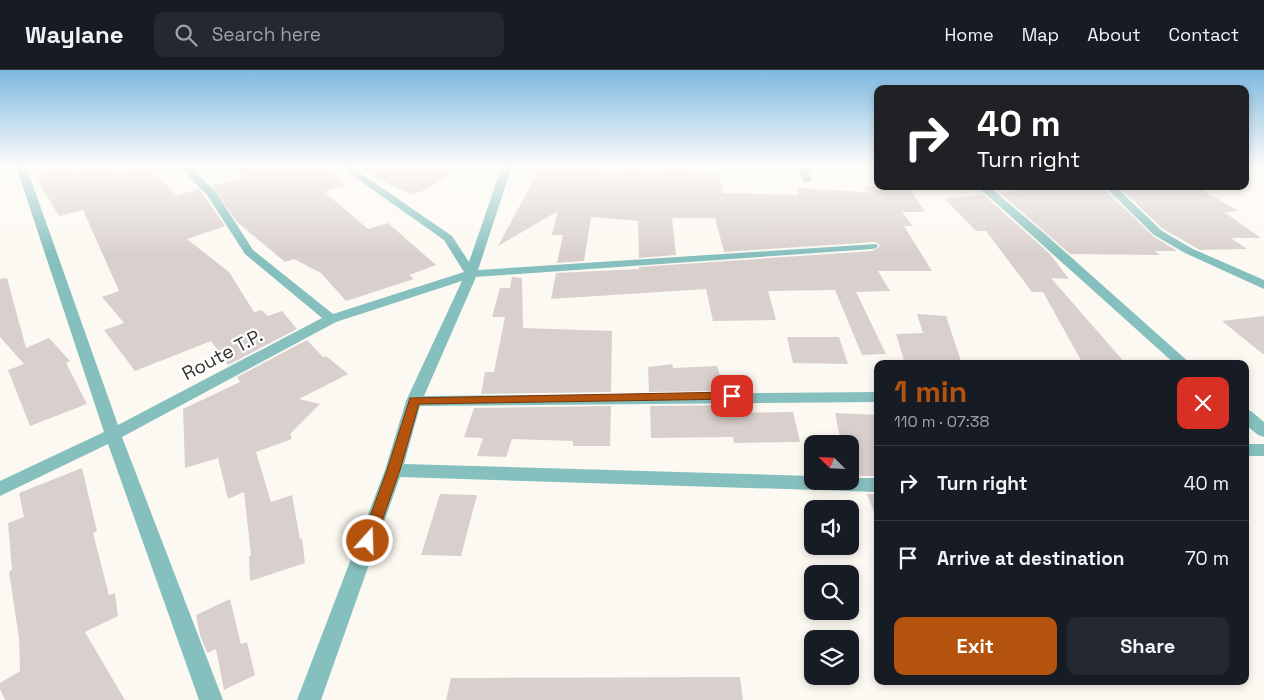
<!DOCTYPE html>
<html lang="en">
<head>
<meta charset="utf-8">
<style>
  body { margin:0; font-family:"Space Grotesk",sans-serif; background:#242831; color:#f1f3f6; height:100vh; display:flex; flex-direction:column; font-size:19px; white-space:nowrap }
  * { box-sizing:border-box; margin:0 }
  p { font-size:16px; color:#9ea1a6 }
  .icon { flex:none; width:28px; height:28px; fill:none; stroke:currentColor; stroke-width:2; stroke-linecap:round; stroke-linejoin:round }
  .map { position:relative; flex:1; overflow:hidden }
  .sheet { position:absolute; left:874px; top:290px; width:375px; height:325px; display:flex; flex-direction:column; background:#171b24; border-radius:10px; box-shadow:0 2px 8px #0003 }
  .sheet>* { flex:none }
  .top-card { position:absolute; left:874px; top:15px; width:375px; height:105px; border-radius:10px; box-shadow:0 2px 8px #0003; background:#202124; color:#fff; overflow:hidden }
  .needle { width:32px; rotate:294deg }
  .buttons { position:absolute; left:804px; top:365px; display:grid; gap:10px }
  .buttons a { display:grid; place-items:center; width:55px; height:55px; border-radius:10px; background:#171b24; box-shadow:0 2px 8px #0003; font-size:25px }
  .pin { position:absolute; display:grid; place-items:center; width:42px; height:42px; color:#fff; margin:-21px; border-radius:10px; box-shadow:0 2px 8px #0006 }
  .me { position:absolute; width:55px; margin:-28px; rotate:20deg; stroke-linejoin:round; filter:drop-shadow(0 0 4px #0008) }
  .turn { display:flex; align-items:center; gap:18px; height:105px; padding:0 20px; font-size:22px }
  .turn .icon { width:65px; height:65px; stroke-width:2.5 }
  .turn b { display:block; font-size:35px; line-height:42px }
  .round { display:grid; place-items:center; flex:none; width:52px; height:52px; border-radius:10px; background:#242831 }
  .headline { display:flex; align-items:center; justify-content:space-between; height:85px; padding:0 20px }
  h1 { font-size:30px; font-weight:700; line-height:38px; color:#b3530d }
  .primary-button { display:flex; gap:10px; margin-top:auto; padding:10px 20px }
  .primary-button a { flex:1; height:58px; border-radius:10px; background:#b3530d; color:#fff; font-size:20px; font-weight:700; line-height:58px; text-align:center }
  .primary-button a+a { background:#242831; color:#f1f3f6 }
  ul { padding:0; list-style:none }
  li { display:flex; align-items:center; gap:15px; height:75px; padding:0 20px; border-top:1px solid #363941 }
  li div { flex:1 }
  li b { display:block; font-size:19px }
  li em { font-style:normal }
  header { display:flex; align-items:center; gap:30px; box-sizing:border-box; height:70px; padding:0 25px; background:#171b24; border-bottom:1px solid #363941 }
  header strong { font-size:24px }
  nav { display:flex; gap:28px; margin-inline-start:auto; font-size:18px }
  .search { width:350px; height:45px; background:#242831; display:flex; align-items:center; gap:12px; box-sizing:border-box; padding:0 18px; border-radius:10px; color:#9ea1a6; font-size:19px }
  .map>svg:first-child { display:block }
  .building { fill:#d9d0cd }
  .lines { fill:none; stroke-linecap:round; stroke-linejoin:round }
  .minor { fill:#86c0be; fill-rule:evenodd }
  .route { fill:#b3530d; stroke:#743608 }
  .labels { text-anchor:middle; stroke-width:4.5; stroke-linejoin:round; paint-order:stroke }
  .street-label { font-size:19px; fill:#353431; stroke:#fff }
</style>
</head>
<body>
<header>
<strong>Waylane</strong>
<div class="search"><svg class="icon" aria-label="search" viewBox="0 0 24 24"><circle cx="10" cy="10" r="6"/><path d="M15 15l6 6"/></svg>Search here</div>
<nav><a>Home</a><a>Map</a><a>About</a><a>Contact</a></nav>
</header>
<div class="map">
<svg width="1264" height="630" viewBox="0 0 1264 630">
  <rect width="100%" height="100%" fill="#fcf9f2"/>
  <path class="building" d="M97,96H107L114,103L148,96L176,125L199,119L225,156L187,169L229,202L254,242L261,240L268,246L282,241L297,259L228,295L211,271L135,301L104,260L124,253L102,227L119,221L83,140L59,146L37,109L43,108L39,103L66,97L71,103Z
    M224,96H326L346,115L324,122L368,159L388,153L436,195L409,205L414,209L346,231L321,203L294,189L285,192L237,152L212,116L246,107Z
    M354,96H461L430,118L412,125Z
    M541,96L619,103V100L663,102L664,99L721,104L720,114H723V123L799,125L797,118L867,122L863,116H908L925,142H902L913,156H904L932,201H878L890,221L856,222L886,284L862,285L835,220L768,221L776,250L713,251L706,219L551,229L556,203L639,199V197L872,181L880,176L876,172L724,182L715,148H672L676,185L639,188L638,151L591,147L584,191L557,193L563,165H552L558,141L498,176Z
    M1014,116H1065L1070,120H1105L1153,166L1177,181H1155L1160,185L1070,184L1000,123L1019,121Z
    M1129,116H1195L1239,141L1224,142L1261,168H1231L1247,179L1200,180L1163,159L1121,119H1132Z
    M984,125L1050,184L1069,209L1051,208L1126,294H1083L1043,222H1032L986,161H976L945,129Z
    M512,207L522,208L523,258L612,261L611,322L481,324L485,302H494L505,247H492L500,218H510Z
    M7,208L26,278L49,268L70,291L66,293L87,334L30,356L8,300L24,294L0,267V209Z
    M917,244L946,246L962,294H905L896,264L923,263Z
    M1264,246V285L1222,251Z
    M787,267H839L848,294L793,293Z
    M307,270L323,287L326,286L348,304L299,329L320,334L290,364L292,369L256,382L271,432L292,425L300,469L302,468L305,493L250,511L249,486L251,485L244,422L228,429L218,388L185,398L183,339L240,312L237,307Z
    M672,294L673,298L717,296L725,321L649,322L648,297Z
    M729,335L731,343L793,342L800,372L734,373L733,367L651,368L650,336Z
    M611,336L610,376H573V371L512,369L506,387L477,386L483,368L464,367L474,338Z
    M835,343L878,345V406H860L850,380V374L841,373Z
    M82,398L97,461L93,463L109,525L115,523L118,546L85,562L125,630H5L0,619V613L20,601L19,568L9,502L12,500L8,453L24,447L19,423Z
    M440,424L477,425L461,486L421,485Z
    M867,424H878V447H876Z
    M230,529L241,574L247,572L255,605L224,620L216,579L207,583L200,565L196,545Z
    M740,607L743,630H446L451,608Z"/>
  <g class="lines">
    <path class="minor" d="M16,96H26L118,355L322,248L245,184L207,125L179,96H189L215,121L253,180L333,244L464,202L444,170L339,96H350L452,166L469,192L502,96H512L478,200L876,174L878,176L876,178L872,179L476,207L424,326L878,322V332L420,336L404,394L812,406V411H850V408H878V422L400,407L321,630H297L385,400L406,331L462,211L336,252L122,367L223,630H199L108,374L0,426V411L104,362Z
      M797,96H806L812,110L810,112H804Z
      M1257,96H1264V100Z
      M977,116H988L1045,164L1191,294H1175Z
      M1104,116H1115L1162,161L1193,179L1264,210V219L1185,183L1154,165Z
      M1245,340L1251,341L1264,352V367L1258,365L1245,354Z
      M1245,374H1264V386H1245Z"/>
  </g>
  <linearGradient id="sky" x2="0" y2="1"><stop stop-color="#7db9e1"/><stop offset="0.52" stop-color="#fefcf9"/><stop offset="1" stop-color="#fefcf9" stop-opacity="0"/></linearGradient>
  <rect width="1264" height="185" fill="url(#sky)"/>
  <path class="route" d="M732,322L738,326L736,329L419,334L400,400L375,471L373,475L368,477L363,475L361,471L387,400L410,328Z"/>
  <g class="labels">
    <g class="street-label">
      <text transform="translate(222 284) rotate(-28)" y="7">Route T.P.</text>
    </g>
  </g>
</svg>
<div class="buttons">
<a><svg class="needle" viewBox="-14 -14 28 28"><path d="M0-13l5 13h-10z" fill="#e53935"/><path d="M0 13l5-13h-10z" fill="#9ea1a6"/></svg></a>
<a><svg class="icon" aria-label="sound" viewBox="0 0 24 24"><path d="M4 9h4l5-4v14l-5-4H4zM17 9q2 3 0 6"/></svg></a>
<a><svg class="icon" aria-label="search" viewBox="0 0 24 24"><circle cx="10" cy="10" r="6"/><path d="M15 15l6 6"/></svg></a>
<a><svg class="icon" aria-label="layers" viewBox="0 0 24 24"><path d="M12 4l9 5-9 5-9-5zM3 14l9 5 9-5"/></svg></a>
</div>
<div class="pin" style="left:732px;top:326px;background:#d93025"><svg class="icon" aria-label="arrive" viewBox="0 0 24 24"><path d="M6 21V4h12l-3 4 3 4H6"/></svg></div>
<svg class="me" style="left:368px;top:471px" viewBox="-20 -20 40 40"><circle r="17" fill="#b3530d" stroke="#fff" stroke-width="3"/><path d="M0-11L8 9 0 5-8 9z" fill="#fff"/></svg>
<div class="top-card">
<div class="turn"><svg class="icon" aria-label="right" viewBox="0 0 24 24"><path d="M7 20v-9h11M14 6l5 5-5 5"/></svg><div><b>40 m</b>Turn right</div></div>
</div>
<section class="sheet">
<div class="headline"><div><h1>1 min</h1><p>110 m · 07:38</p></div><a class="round" style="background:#d93025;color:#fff"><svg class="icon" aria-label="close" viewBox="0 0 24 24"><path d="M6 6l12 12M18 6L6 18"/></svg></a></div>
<ul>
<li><svg class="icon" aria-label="right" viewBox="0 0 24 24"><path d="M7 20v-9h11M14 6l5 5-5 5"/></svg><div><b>Turn right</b></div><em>40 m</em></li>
<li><svg class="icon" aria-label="arrive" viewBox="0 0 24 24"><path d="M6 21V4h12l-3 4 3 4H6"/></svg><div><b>Arrive at destination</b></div><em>70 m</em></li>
</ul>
<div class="primary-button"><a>Exit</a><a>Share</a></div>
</section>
</div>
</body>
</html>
